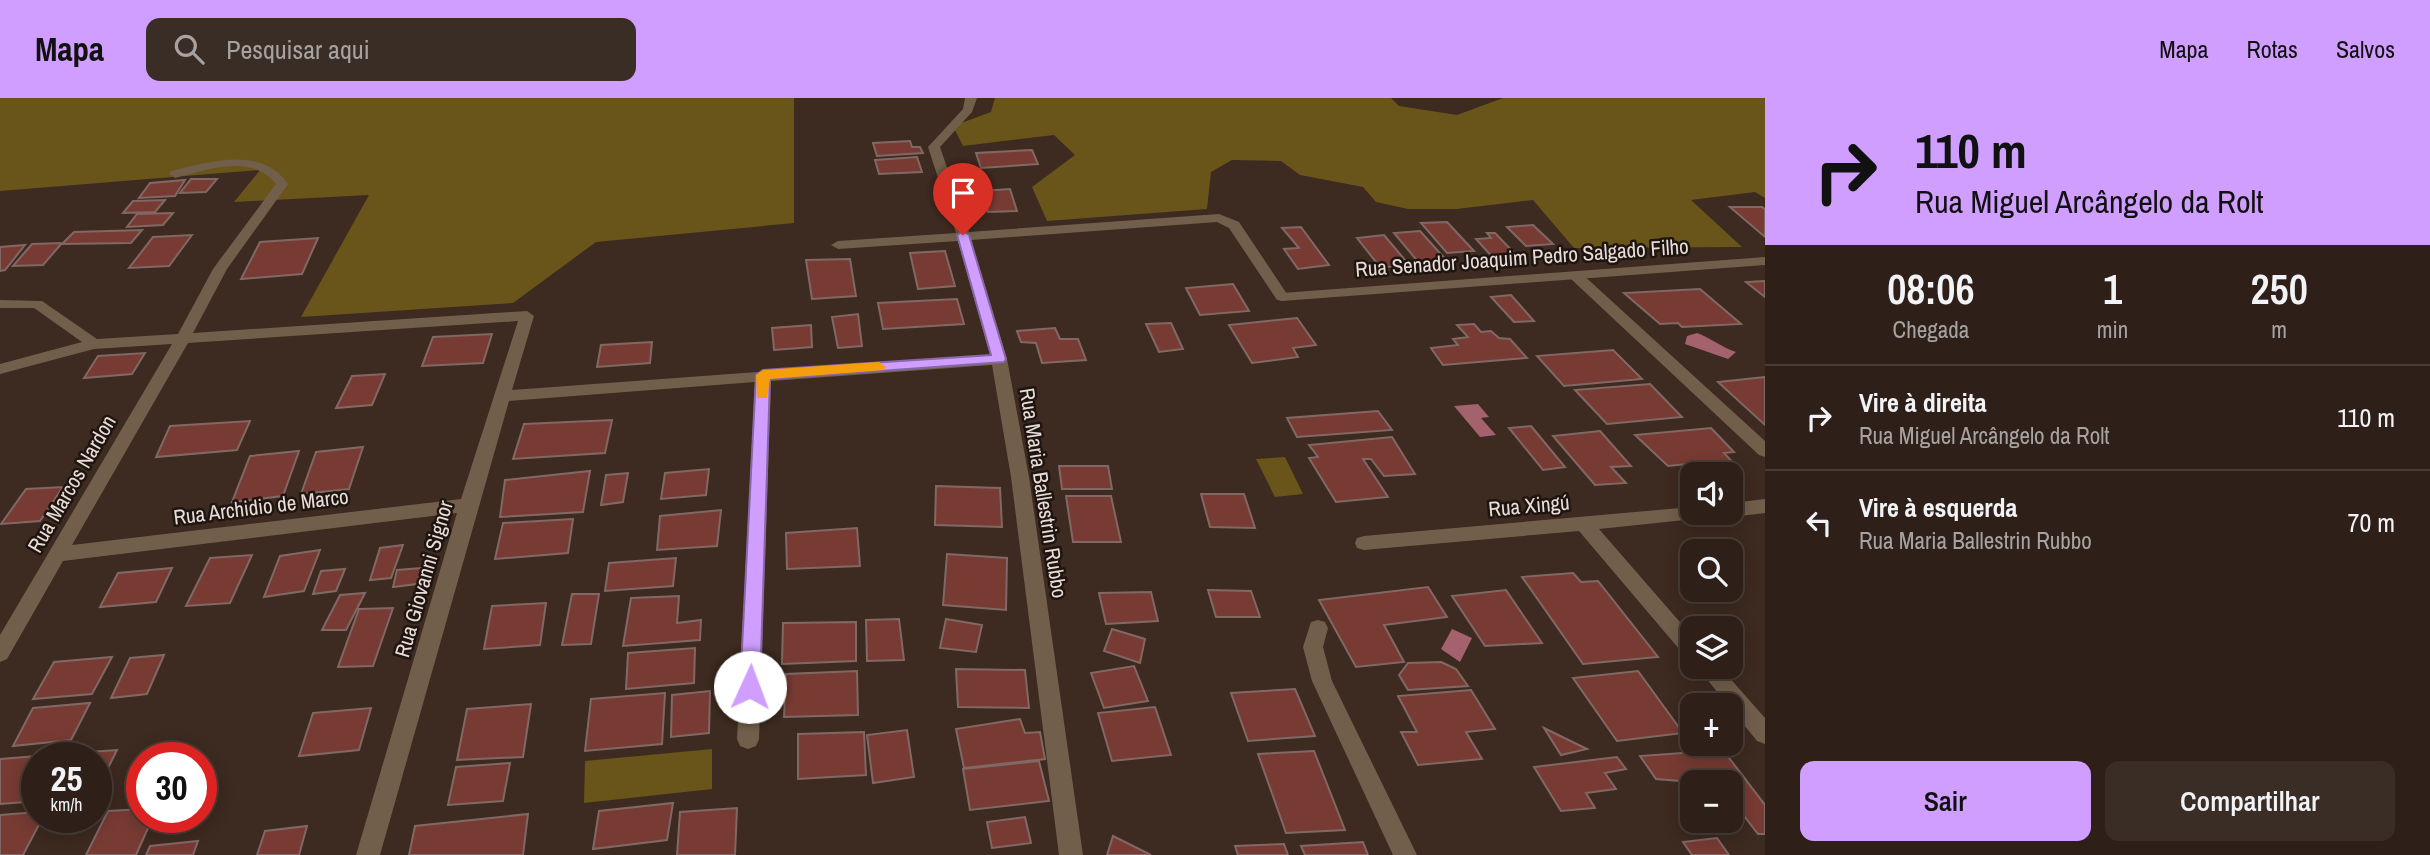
<!DOCTYPE html>
<html lang="pt">
<head>
<meta charset="utf-8">
<style>
  body { margin:0; font-family:"Archivo Narrow",sans-serif; background:#3a2d25; color:#f1f3f6; height:100vh; display:flex; flex-direction:column; font-size:26px; white-space:nowrap }
  * { box-sizing:border-box; margin:0 }
  p { font-size:23px; color:#a7a3a2 }
  .icon { flex:none; width:38px; height:38px; fill:none; stroke:currentColor; stroke-width:2; stroke-linecap:round; stroke-linejoin:round }
  .map { position:relative; flex:1; overflow:hidden }
  .drawer { display:flex; flex-direction:column; background:#2e2018; width:665px }
  .drawer>* { flex:none }
  .banner { background:#cf9eff; color:#111; overflow:hidden }
  .tools { position:absolute; left:1680px; top:364px; display:grid; gap:14px }
  .tools a { display:grid; place-items:center; width:63px; height:63px; border-radius:14px; background:#2e2018; box-shadow:0 4px 18px #0003,0 0 0 2px #493e37; font-size:35px }
  .speed { position:absolute; left:21px; top:644px; display:flex; gap:14px; font-size:35px; font-weight:700; text-align:center }
  .speed>* { display:grid; place-content:center; width:91px; height:91px; border-radius:50%; background:#2e2018; box-shadow:0 4px 18px #0003,0 0 0 2px #493e37; line-height:1 }
  .speed small { font-size:18px; font-weight:400 }
  .speed .limit { border:10px solid #d22; background:#fff; color:#111 }
  .pin { position:absolute; display:grid; place-items:center; width:60px; height:60px; color:#fff; margin:-72px -30px; border-radius:50% 50% 50% 0; rotate:-45deg; box-shadow:0 0 7px #0007 }
  .pin .icon { rotate:45deg }
  .me { position:absolute; width:77px; margin:-38px; rotate:2deg; stroke-linejoin:round; filter:drop-shadow(0 0 5px #0008) }
  .turn { display:flex; align-items:center; gap:24px; height:147px; padding:0 35px; font-size:32px }
  .turn .icon { width:91px; height:91px; stroke-width:2.5 }
  .turn b { display:block; font-size:49px; line-height:60px }
  .eta { display:flex; justify-content:space-evenly; align-items:center; height:119px; text-align:center }
  .eta b { font-size:42px; font-weight:600; line-height:49px }
  .cta { display:flex; gap:14px; margin-top:auto; padding:14px 35px }
  .cta a { flex:1; height:80px; border-radius:14px; background:#cf9eff; color:#111; font-size:28px; font-weight:600; line-height:80px; text-align:center }
  .cta a+a { background:#3a2d25; color:#f1f3f6 }
  ul { padding:0; list-style:none }
  li { display:flex; align-items:center; gap:21px; height:105px; padding:0 35px; border-top:2px solid #493e37 }
  li div { flex:1 }
  li b { display:block; font-size:26px }
  li em { font-style:normal }
  header { display:flex; align-items:center; gap:42px; box-sizing:border-box; height:98px; padding:0 35px; background:#cf9eff; color:#111 }
  header strong { font-size:33px }
  nav { display:flex; gap:38px; margin-inline-start:auto; font-size:24px }
  .search { width:490px; height:63px; background:#3a2d25; display:flex; align-items:center; gap:18px; box-sizing:border-box; padding:0 24px; border-radius:14px; color:#a7a3a2; font-size:26px }
  main { display:flex; flex:1; min-height:0 }
  .map>svg:first-child { display:block }
  .green { fill:#69551a }
  .water { fill:#a3626e }
  .building { fill:#773b33; stroke:#816864; stroke-width:2 }
  .lines { fill:none; stroke-linecap:round; stroke-linejoin:round }
  .minor { fill:#715f4b; fill-rule:evenodd }
  .tertiary { fill:#715f4b; fill-rule:evenodd }
  .route { fill:#cf9eff; stroke:#8767a6; stroke-width:2 }
  .slow { fill:#f59e0b }
  .labels { text-anchor:middle; stroke-width:5; stroke-linejoin:round; paint-order:stroke }
  .street-label { font-size:21px; fill:#eaddd7; stroke:#1e1511 }
</style>
</head>
<body>
<header>
<strong>Mapa</strong>
<div class="search"><svg class="icon" aria-label="search" viewBox="0 0 24 24"><circle cx="10" cy="10" r="6"/><path d="M15 15l6 6"/></svg>Pesquisar aqui</div>
<nav><a>Mapa</a><a>Rotas</a><a>Salvos</a></nav>
</header>
<main>
<div class="map">
<svg width="1765" height="757" viewBox="0 0 1765 757">
  <rect width="100%" height="100%" fill="#3d2a20"/>
  <path class="green" d="M0,0H794V125L596,144L513,205L301,219L369,97L234,104L260,72L0,93Z
    M995,0H1391L1399,8L1457,17L1503,0H1765V100L1755,94L1691,102L1742,149L1574,150L1533,102L1457,111H1408L1376,104L1363,89L1300,77L1281,63L1232,62L1211,74L1207,111L1047,123L1032,89L1075,57L1054,37L963,48L953,28L991,14Z
    M1285,359L1303,396L1275,399L1256,361Z
    M712,651V691L584,705L585,663Z"/>
  <path class="water" d="M1697,235C1711,240 1721,249 1736,254L1728,261L1685,246L1687,238Z
    M1478,306L1489,319L1481,320L1496,337L1480,339L1454,308Z
    M1452,531L1472,540L1460,564L1441,551Z"/>
  <path class="building" d="M910,43L912,49H920L923,55L877,58L873,45Z
    M1032,52L1038,66L981,70L976,55Z
    M917,59L922,74L879,76L875,62Z
    M191,81H217L206,94L180,95Z
    M185,82L175,98L139,100L150,85Z
    M1010,91L1017,113L988,114L982,93Z
    M165,102L155,114L123,115L133,103Z
    M1730,109H1762L1765,111V139Z
    M173,115L163,127L127,129L137,116Z
    M1447,124L1474,153L1447,155L1421,125Z
    M1533,127L1553,146L1526,148L1507,129Z
    M1301,129L1329,167L1298,171L1284,151L1299,150L1282,130Z
    M142,132L131,145L62,146L74,134Z
    M1420,133L1448,164L1420,166L1394,135Z
    M1487,135H1495L1521,162L1496,163L1476,141L1491,140Z
    M192,137L169,168L129,170L153,139Z
    M1384,137L1410,168L1380,169L1357,140Z
    M318,140L302,176L241,181L260,144Z
    M62,145L43,167L13,168L32,146Z
    M25,147L5,172L0,173V149Z
    M945,153L955,188L918,191L910,155Z
    M850,161L856,198L812,201L806,162Z
    M1765,183V199L1746,184Z
    M1233,186L1249,213L1200,217L1186,190Z
    M1700,191L1741,226L1682,229L1678,225L1660,226L1624,195Z
    M1511,197L1534,223L1514,224L1491,199Z
    M957,201L964,226L883,231L878,205Z
    M858,216L862,248L838,250L832,219Z
    M1297,220L1316,247L1293,250L1298,259L1252,265L1229,227Z
    M1171,225L1183,251L1159,254L1146,226Z
    M1474,226L1481,234L1491,233L1499,240L1510,241L1527,260L1443,267L1431,250L1458,247L1453,241L1468,239L1457,227Z
    M811,227L812,249L774,252L772,230Z
    M1055,230L1060,241H1078L1086,262L1042,265L1036,245L1021,244L1017,233Z
    M492,236L483,265L422,268L433,239Z
    M652,244L650,265L597,269L601,247Z
    M1613,252L1642,281L1564,288L1537,258Z
    M145,255L132,276L84,280L98,258Z
    M385,276L372,307L336,310L352,278Z
    M1765,279V327L1718,284Z
    M1650,286L1682,319L1607,326L1575,292Z
    M1378,313L1392,332L1297,339L1287,320Z
    M612,322L605,355L513,361L524,326Z
    M250,323L237,352L156,359L170,328Z
    M1531,328L1565,369L1543,372L1509,330Z
    M1711,330L1734,354L1724,355L1736,368L1703,372L1697,365L1668,368L1635,337Z
    M1600,333L1631,368L1611,369L1626,385L1595,387L1553,338Z
    M1392,339L1415,376L1384,378L1371,361H1363L1388,399L1336,404L1309,360L1318,359L1309,347Z
    M363,349L349,391L301,396L316,354Z
    M299,353L283,398L232,404L250,358Z
    M1059,368H1108L1112,391H1062Z
    M709,371L706,397L661,401L665,375Z
    M590,373L583,414L500,419L505,382Z
    M628,375L623,404L601,407L606,377Z
    M936,388L1000,390L1002,429L935,427Z
    M63,389L40,423L1,426L26,391Z
    M1201,396H1244L1255,430L1210,429Z
    M1066,398H1111L1121,444H1073Z
    M721,412L717,448L657,452L660,418Z
    M573,421L568,455L495,461L503,425Z
    M857,430L860,468L787,471L786,435Z
    M403,447L391,480L370,482L380,450Z
    M320,452L304,493L264,499L280,458Z
    M947,456L1007,460L1006,512L943,507Z
    M252,457L230,505L186,508L210,460Z
    M676,460L673,488L605,493L609,465Z
    M172,470L156,504L100,509L118,475Z
    M421,470L417,486L393,489L397,472Z
    M345,471L336,493L313,496L321,473Z
    M1573,475L1581,484L1598,483L1658,559L1583,566L1522,479Z
    M1428,489L1447,519L1384,527L1404,564L1356,569L1319,502Z
    M1208,492L1251,493L1260,519H1216Z
    M1506,492L1542,545L1485,548L1452,498Z
    M1151,494L1158,523L1106,526L1099,495Z
    M365,495L346,532H322L340,497Z
    M572,496H599L591,546L562,547Z
    M679,498L677,525L701,522L700,542L623,548L631,500Z
    M546,505L540,547L484,551L492,508Z
    M393,510L373,568L338,569L359,511Z
    M899,521L904,562L867,563L866,522Z
    M946,521L982,527L976,554L940,550Z
    M856,524V563L782,566L783,525Z
    M1112,531L1145,541L1140,565L1104,553Z
    M695,550L694,585L626,591L628,555Z
    M164,557L147,596L111,600L130,560Z
    M112,559L92,596L33,601L54,564Z
    M1441,564L1456,571L1468,588L1408,592L1399,577L1408,565Z
    M1134,568L1148,603L1104,610L1091,575Z
    M956,571L1025,572L1029,610L958,609Z
    M857,573L858,617L784,619L786,576Z
    M1638,573L1683,635L1617,643L1573,580Z
    M1295,591L1315,638L1248,643L1231,595Z
    M1471,592L1495,631L1466,634L1482,661L1418,667L1401,634H1417L1398,598Z
    M710,593L709,635L671,639L672,597Z
    M665,595L662,646L585,653L591,601Z
    M90,605L71,642L13,648L33,610Z
    M531,606L523,659L457,662L467,611Z
    M1155,609L1171,657L1112,663L1098,615Z
    M371,610L359,652L299,658L313,615Z
    M1020,621L1025,635L1040,634L1045,661L964,670L956,631Z
    M1544,630L1587,651L1561,657Z
    M907,632L914,679L873,685L867,637Z
    M864,634L866,677L798,681V636Z
    M117,652L96,694V660H70L73,655Z
    M1723,652L1765,707V736H1758L1744,718L1731,719V684H1692V688L1680,683L1656,681L1640,658Z
    M1314,653L1345,732L1286,735L1258,656Z
    M63,656L61,660H37V703L0,706V661Z
    M1617,659L1626,671L1605,675L1616,691L1586,695L1595,710L1561,713L1534,669Z
    M1039,663L1049,703L970,712L963,671Z
    M510,665L503,703L448,707L456,669Z
    M673,705L667,742L593,751L599,713Z
    M737,710L735,757H677L680,714Z
    M142,711V719H153L136,757H86L108,713Z
    M37,714V719H43L23,757H0V717Z
    M528,716L523,757H409L415,728Z
    M1025,719L1031,745L992,750L987,724Z
    M307,728L299,757H257L265,733Z
    M1113,738L1151,757H1107Z
    M1717,740L1729,757H1692L1683,744Z
    M198,743L193,757H146L150,748Z
    M1363,744L1368,757H1305L1301,748Z
    M1284,746L1288,757H1238L1235,748Z"/>
  <g class="lines">
    <path class="minor" d="M965,0H977L972,14L940,49L969,134L1219,116L1239,124L1289,199L1282,203L1277,202L1229,130L1217,124L971,142L1007,261L1029,379L1083,757H1059L1011,379L992,267L771,283L759,641L756,648L748,651L740,648L737,641L755,284L509,303L380,757H356L457,415L63,463L7,561L0,564V537L172,246L94,251L0,276V266L82,244L34,210H0V202L42,203L97,241L178,236L213,171L276,86C252,55 207,72 175,80L169,76L171,73C210,64 260,47 288,86L227,171L193,235L527,213L534,218L512,292L990,257L958,143L838,151L831,147L838,143L956,135L928,49L963,11ZM518,223L461,401L72,447L188,245Z
      M1576,174L1581,175L1765,343V359L1759,357L1571,181V175Z
      M1765,401V415L1731,419L1723,415H1731V405Z
      M1692,409V415H1707L1704,420L1599,431L1692,538V561L1685,558L1579,433L1364,452L1357,450L1355,445L1357,440L1364,438Z
      M1318,522L1325,524L1328,530L1323,549L1332,583L1417,757H1393L1312,583L1303,549L1311,524Z
      M1697,569H1720L1765,620V646L1757,643Z"/>
    <path class="tertiary" d="M1765,159V167L1282,203L1275,199L1282,195Z"/>
  </g>
  <path class="route" d="M963,133L969,137L1006,261L1004,264L770,281L760,589L757,595L750,597L743,595L740,589L756,277L763,272L991,257L957,137Z"/>
  <path class="slow" d="M879,264L886,269L884,272L770,281L767,300H757L756,277L763,272Z"/>
  <g class="labels">
    <g class="street-label">
      <text transform="translate(1522 160) rotate(-4)" y="7">Rua Senador Joaquim Pedro Salgado Filho</text>
      <text transform="translate(72 386) rotate(-60)" y="7">Rua Marcos Nardon</text>
      <text transform="translate(1043 395) rotate(81)" y="7">Rua Maria Ballestrin Rubbo</text>
      <text transform="translate(1529 408) rotate(-5)" y="7">Rua Xingú</text>
      <text transform="translate(261 409) rotate(-7)" y="7">Rua Archidio de Marco</text>
      <text transform="translate(424 481) rotate(-74)" y="7">Rua Giovanni Signor</text>
    </g>
  </g>
</svg>
<div class="tools">
<a><svg class="icon" aria-label="sound" viewBox="0 0 24 24"><path d="M4 9h4l5-4v14l-5-4H4zM17 9q2 3 0 6"/></svg></a>
<a><svg class="icon" aria-label="search" viewBox="0 0 24 24"><circle cx="10" cy="10" r="6"/><path d="M15 15l6 6"/></svg></a>
<a><svg class="icon" aria-label="layers" viewBox="0 0 24 24"><path d="M12 4l9 5-9 5-9-5zM3 14l9 5 9-5"/></svg></a>
<a>+</a>
<a>−</a>
</div>
<div class="speed"><div>25<small>km/h</small></div><div class="limit">30</div></div>
<div class="pin" style="left:963px;top:137px;background:#d93025"><svg class="icon" aria-label="arrive" viewBox="0 0 24 24"><path d="M6 21V4h12l-3 4 3 4H6"/></svg></div>
<svg class="me" style="left:750px;top:589px" viewBox="-20 -20 40 40"><circle r="19" fill="#fff"/><path d="M0-13L10 11 0 6-10 11z" fill="#cf9eff"/></svg>
</div>
<section class="drawer">
<div class="banner">
<div class="turn"><svg class="icon" aria-label="right" viewBox="0 0 24 24"><path d="M7 20v-9h11M14 6l5 5-5 5"/></svg><div><b>110 m</b>Rua Miguel Arcângelo da Rolt</div></div>
</div>
<div class="eta">
<div><b>08:06</b><p>Chegada</p></div>
<div><b>1</b><p>min</p></div>
<div><b>250</b><p>m</p></div>
</div>
<ul>
<li><svg class="icon" aria-label="right" viewBox="0 0 24 24"><path d="M7 20v-9h11M14 6l5 5-5 5"/></svg><div><b>Vire à direita</b><p>Rua Miguel Arcângelo da Rolt</p></div><em>110 m</em></li>
<li><svg class="icon" aria-label="left" viewBox="0 0 24 24"><path d="M17 20v-9H6M10 6l-5 5 5 5"/></svg><div><b>Vire à esquerda</b><p>Rua Maria Ballestrin Rubbo</p></div><em>70 m</em></li>
</ul>
<div class="cta"><a>Sair</a><a>Compartilhar</a></div>
</section>
</main>
</body>
</html>
